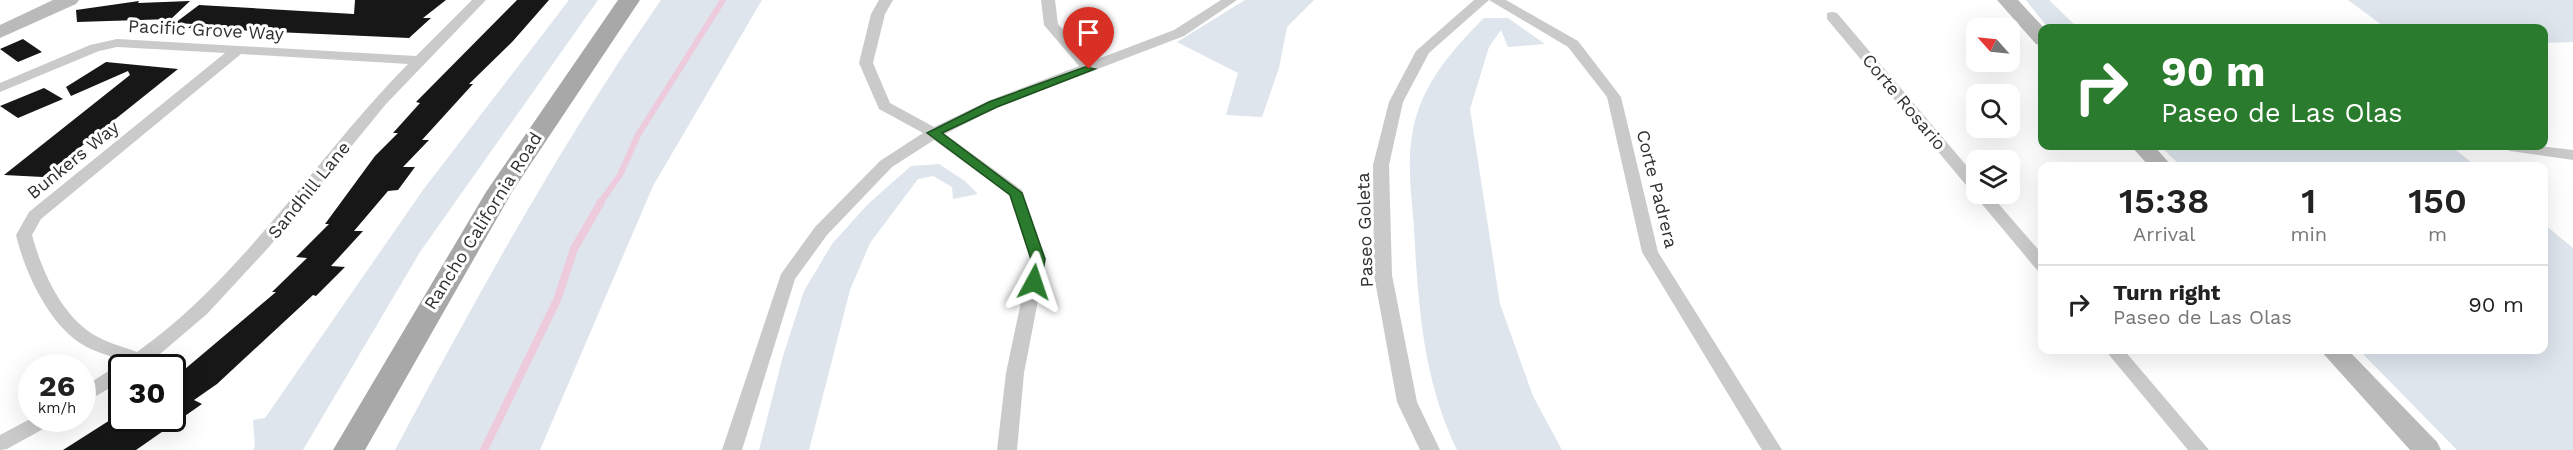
<!DOCTYPE html>
<html lang="en">
<head>
<meta charset="utf-8">
<style>
  body { margin:0; font-family:"Work Sans",sans-serif; background:#f6f6f6; color:#222; height:100vh; display:flex; flex-direction:column; font-size:22px; white-space:nowrap }
  * { box-sizing:border-box; margin:0 }
  p { font-size:20px; color:#767676 }
  .icon { flex:none; width:33px; height:33px; fill:none; stroke:currentColor; stroke-width:2; stroke-linecap:round; stroke-linejoin:round }
  .map { position:relative; flex:1; overflow:hidden }
  .details { position:absolute; left:2038px; top:162px; width:510px; height:192px; display:flex; flex-direction:column; background:#fff; border-radius:12px; box-shadow:0 6px 24px #0002 }
  .details>* { flex:none }
  .guide { position:absolute; left:2038px; top:24px; width:510px; height:126px; border-radius:12px; box-shadow:0 6px 24px #0002; background:#2a7b2d; color:#fff; overflow:hidden }
  .needle { width:39px; rotate:297deg }
  .tools { position:absolute; left:1966px; top:18px; display:grid; gap:12px }
  .tools a { display:grid; place-items:center; width:54px; height:54px; border-radius:12px; background:#fff; box-shadow:0 6px 24px #0002; font-size:30px }
  .speed { position:absolute; left:18px; top:354px; display:flex; gap:12px; font-size:30px; font-weight:700; text-align:center }
  .speed>* { display:grid; place-content:center; width:78px; height:78px; border-radius:50%; background:#fff; box-shadow:0 6px 24px #0002; line-height:1 }
  .speed small { font-size:15px; font-weight:400 }
  .speed .limit { border:3px solid #111; border-radius:9px; background:#fff; color:#111 }
  .pin { position:absolute; display:grid; place-items:center; width:51px; height:51px; color:#fff; margin:-62px -26px; border-radius:50% 50% 50% 0; rotate:-45deg; box-shadow:0 0 6px #0007 }
  .pin .icon { rotate:45deg }
  .me { position:absolute; width:66px; margin:-33px; rotate:5deg; stroke-linejoin:round; filter:drop-shadow(0 0 4px #0008) }
  .turn { display:flex; align-items:center; gap:21px; height:126px; padding:0 24px; font-size:27px }
  .turn .icon { width:78px; height:78px; stroke-width:2.5 }
  .turn b { display:block; font-size:42px; line-height:51px }
  .eta { display:flex; justify-content:space-evenly; align-items:center; height:102px; text-align:center }
  .eta b { font-size:36px; font-weight:600; line-height:42px }
  ul { padding:0; list-style:none }
  li { display:flex; align-items:center; gap:18px; height:78px; padding:0 24px; border-top:2px solid #e0e0e0 }
  li div { flex:1 }
  li b { display:block; font-size:22px }
  li em { font-style:normal }
  .map>svg:first-child { display:block }
  .green { fill:#dee5ed }
  .lines { fill:none; stroke-linecap:round; stroke-linejoin:round }
  .stream-far1 { stroke:#edcbdc; stroke-width:6 }
  .stream { stroke:#edcbdc; stroke-width:8 }
  .building { fill:#171717 }
  .street { fill:#cacaca; fill-rule:evenodd }
  .secondary { fill:#bababa; fill-rule:evenodd }
  .primary { fill:#a8a8a8; fill-rule:evenodd }
  .route { fill:#2a7b2d; stroke:#1b501d; stroke-width:1.5 }
  .labels { text-anchor:middle; stroke-width:6; stroke-linejoin:round; paint-order:stroke }
  .street-label { font-size:18px; fill:#303030; stroke:#fff }
</style>
</head>
<body>
<div class="map">
<svg width="2573" height="450" viewBox="0 0 2573 450">
  <rect width="100%" height="100%" fill="#fff"/>
  <path class="green" d="M569,0H598L420,252L303,450H253L255,447L253,420L265,418L423,190Z
    M661,0H762L653,186L540,450H395C477,296 561,143 661,0Z
    M1245,0H1314L1287,27L1279,68L1262,117L1226,115L1238,73L1177,42Z
    M2026,0H2049L2078,28H2048Z
    M2348,0H2573V42L2544,43V28H2386Z
    M1484,18H1508L1545,44L1508,47L1501,30L1489,47L1470,109L1500,304L1533,396L1562,450H1457C1423,380 1418,304 1414,228C1411,190 1405,151 1417,114C1429,76 1456,46 1484,18Z
    M2160,146H2451L2476,166H2181Z
    M939,164L965,181L978,194L953,199L952,187L933,176L918,179L870,243L850,290L809,450H759L783,356L804,291L832,244L868,204L911,166Z
    M2544,224L2573,248V450H2457L2359,350H2544Z"/>
  <g class="lines">
    <path class="stream-far1" d="M600,203L620,175L638,135L723,0"/>
    <path class="stream" d="M484,450L557,300L574,249L601,202"/>
  </g>
  <path class="building" d="M355,0H446L423,18H431L409,38L188,28L193,24L175,23L199,5L354,14Z
    M517,0H549L513,41L469,84H473L422,140H429L403,167H415L398,190L388,191L354,231H363L331,266L345,267L316,296L313,295L217,384L194,400L202,404L136,450H63L118,415L122,418H172V380L276,292H272L307,258L296,257L329,224H325L375,156L398,133H393L420,103L416,102Z
    M139,1L138,3L190,1L171,19L77,22L76,10Z
    M23,39L42,52L18,62L0,49Z
    M106,62L178,69L43,177L4,175L130,75L128,71L71,96L66,87Z
    M44,88L63,99L18,118L0,106Z"/>
  <g class="lines">
    <path class="street" d="M472,0H486L386,104L269,247L207,314L147,365L142,368H122V381L82,404V388L124,361C112,356 97,353 85,346C50,327 25,273 16,235L29,212L225,53L117,47L99,51L0,92V83L90,45L117,39L416,56ZM241,54L408,64C315,158 246,274 137,352C125,347 110,344 98,337C63,319 42,272 32,235L41,219Z
      M879,0H893L885,14L873,63L890,103L934,127L988,101L1079,66L1044,25L1041,0H1055L1058,24L1090,62L1174,30L1221,0H1237L1184,36L998,107L945,134L1022,190L1046,259L1024,373L1017,450H997L1006,373L1030,259L1009,195L934,140L892,167L827,235L795,279L742,450H722L781,274L815,227L880,161L923,133L879,109L859,63L871,14Z
      M1474,0H1489L1429,53L1403,102L1389,165L1392,275L1417,402L1440,450H1420L1397,402L1374,275L1373,165L1389,102L1416,51Z
      M1489,0H1506L1578,41L1621,97L1658,252L1782,450H1762L1642,252L1607,97L1568,47Z
      M1832,12L1837,13L1977,178V194H1990L2043,255V272L2037,270L1976,197L1975,192L1971,191L1827,19V13Z
      M2502,146H2539L2573,150V160L2510,151Z
      M2105,350H2124L2209,450H2188Z
      M32,418H56L54,423L7,449L0,450V435Z"/>
    <path class="secondary" d="M53,0H79L76,4L0,38V25Z
      M1997,0H2018L2044,28L2043,46L2036,44Z
      M2131,146H2154L2172,166H2149Z
      M2320,350H2348L2437,442L2441,450H2410Z"/>
    <path class="primary" d="M618,0H640L512,192L365,450H333L486,192Z"/>
  </g>
  <path class="route" d="M1085,67L1095,69L997,107L942,133L1022,193L1045,259L1041,282L1034,287L1027,282L1031,259L1010,195L927,133L989,102Z"/>
  <g class="labels">
    <g class="street-label">
      <text transform="translate(206 30) rotate(3)" y="6">Pacific Grove Way</text>
      <text transform="translate(1904 102) rotate(50)" y="6">Corte Rosario</text>
      <text transform="translate(73 160) rotate(-39)" y="6">Bunkers Way</text>
      <text transform="translate(1657 189) rotate(76)" y="6">Corte Padrera</text>
      <text transform="translate(309 190) rotate(-51)" y="6">Sandhill Lane</text>
      <text transform="translate(483 221) rotate(-58)" y="6">Rancho California Road</text>
      <text transform="translate(1365 230) rotate(-92)" y="6">Paseo Goleta</text>
    </g>
  </g>
</svg>
<div class="tools">
<a><svg class="needle" viewBox="-14 -14 28 28"><path d="M0-13l5 13h-10z" fill="#e53935"/><path d="M0 13l5-13h-10z" fill="#767676"/></svg></a>
<a><svg class="icon" aria-label="search" viewBox="0 0 24 24"><circle cx="10" cy="10" r="6"/><path d="M15 15l6 6"/></svg></a>
<a><svg class="icon" aria-label="layers" viewBox="0 0 24 24"><path d="M12 4l9 5-9 5-9-5zM3 14l9 5 9-5"/></svg></a>
</div>
<div class="speed"><div>26<small>km/h</small></div><div class="limit">30</div></div>
<div class="pin" style="left:1089px;top:69px;background:#d93025"><svg class="icon" aria-label="arrive" viewBox="0 0 24 24"><path d="M6 21V4h12l-3 4 3 4H6"/></svg></div>
<svg class="me" style="left:1034px;top:282px" viewBox="-20 -20 40 40"><path d="M0-17L14 15 0 8-14 15z" fill="#2a7b2d" stroke="#fff" stroke-width="4"/></svg>
<div class="guide">
<div class="turn"><svg class="icon" aria-label="right" viewBox="0 0 24 24"><path d="M7 20v-9h11M14 6l5 5-5 5"/></svg><div><b>90 m</b>Paseo de Las Olas</div></div>
</div>
<section class="details">
<div class="eta">
<div><b>15:38</b><p>Arrival</p></div>
<div><b>1</b><p>min</p></div>
<div><b>150</b><p>m</p></div>
</div>
<ul>
<li><svg class="icon" aria-label="right" viewBox="0 0 24 24"><path d="M7 20v-9h11M14 6l5 5-5 5"/></svg><div><b>Turn right</b><p>Paseo de Las Olas</p></div><em>90 m</em></li>
</ul>
</section>
</div>
</body>
</html>
